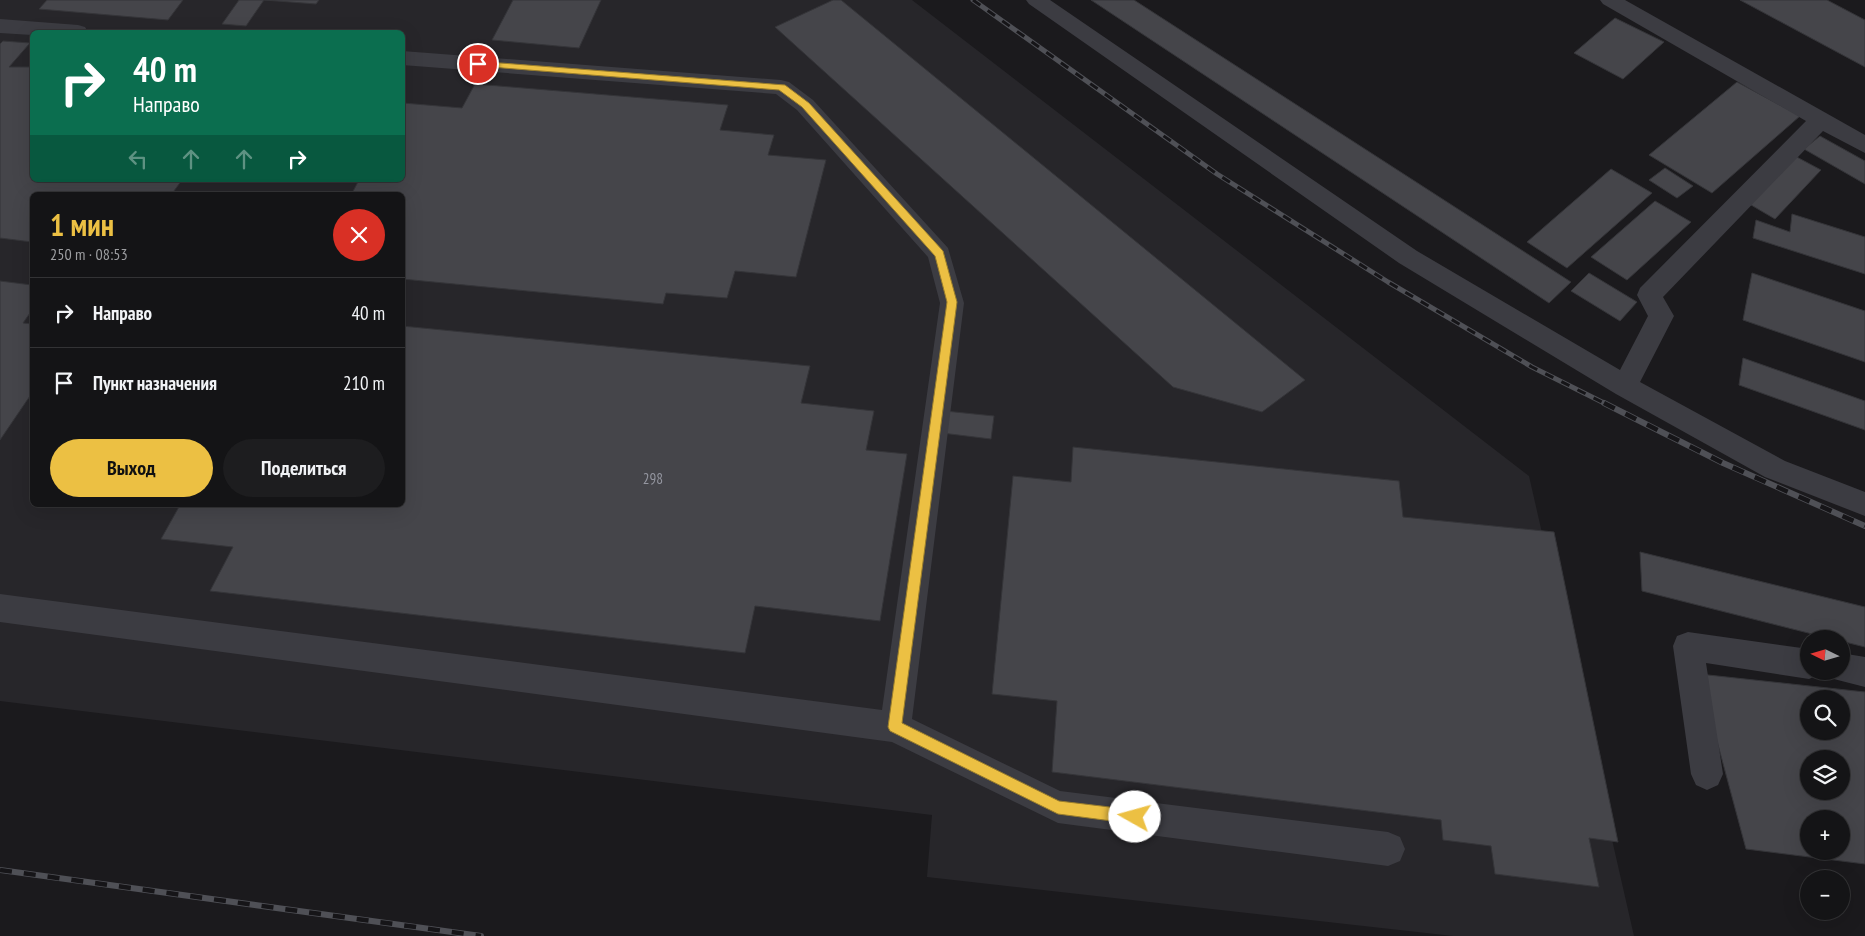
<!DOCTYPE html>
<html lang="ru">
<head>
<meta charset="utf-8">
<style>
  body { margin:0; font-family:"PT Sans Narrow",sans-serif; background:#1d1d1f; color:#f1f3f6; height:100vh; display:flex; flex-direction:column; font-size:19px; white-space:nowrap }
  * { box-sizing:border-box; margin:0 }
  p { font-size:16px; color:#9d9ea1 }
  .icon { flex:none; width:28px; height:28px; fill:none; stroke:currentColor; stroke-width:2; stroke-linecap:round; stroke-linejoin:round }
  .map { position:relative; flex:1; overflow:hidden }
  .details { position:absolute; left:30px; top:192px; width:375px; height:315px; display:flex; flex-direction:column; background:#141416; border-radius:8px; box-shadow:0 5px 20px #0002,0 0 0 1px #333335 }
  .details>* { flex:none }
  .top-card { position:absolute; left:30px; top:30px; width:375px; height:152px; border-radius:8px; box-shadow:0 5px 20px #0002,0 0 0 1px #333335; background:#0b6e4f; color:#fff; overflow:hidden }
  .needle { width:32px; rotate:275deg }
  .tools { position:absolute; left:1800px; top:630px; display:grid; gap:10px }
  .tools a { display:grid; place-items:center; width:50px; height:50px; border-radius:50%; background:#141416; box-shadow:0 5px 20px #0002,0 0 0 1px #333335; font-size:25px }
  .pin { position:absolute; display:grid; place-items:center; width:42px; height:42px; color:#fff; margin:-21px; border:2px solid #fff; border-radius:50%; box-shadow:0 1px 5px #0007 }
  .me { position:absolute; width:55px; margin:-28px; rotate:277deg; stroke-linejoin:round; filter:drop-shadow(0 0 4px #0008) }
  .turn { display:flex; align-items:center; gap:18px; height:105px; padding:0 20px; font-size:22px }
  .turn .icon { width:65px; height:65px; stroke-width:2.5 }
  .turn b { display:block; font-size:35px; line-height:42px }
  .lanes { display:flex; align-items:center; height:48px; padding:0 20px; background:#0003; justify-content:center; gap:25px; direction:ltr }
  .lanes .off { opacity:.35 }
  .round { display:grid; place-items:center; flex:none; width:52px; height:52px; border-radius:26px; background:#1d1d1f }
  .summary { display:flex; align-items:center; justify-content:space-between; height:85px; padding:0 20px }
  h1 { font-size:30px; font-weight:800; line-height:38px; color:#ecc043 }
  .button { display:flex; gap:10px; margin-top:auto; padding:10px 20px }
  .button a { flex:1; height:58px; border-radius:30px; background:#ecc043; color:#111; font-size:20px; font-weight:800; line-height:58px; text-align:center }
  .button a+a { background:#1d1d1f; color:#f1f3f6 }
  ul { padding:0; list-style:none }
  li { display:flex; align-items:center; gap:15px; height:70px; padding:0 20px; border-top:1px solid #333335 }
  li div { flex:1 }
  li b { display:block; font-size:19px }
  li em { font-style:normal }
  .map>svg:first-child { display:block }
  .built { fill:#27262a; fill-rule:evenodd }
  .building { fill:#45454a; stroke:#353539; fill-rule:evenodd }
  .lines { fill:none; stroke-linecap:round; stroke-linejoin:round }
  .minor { fill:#3c3c42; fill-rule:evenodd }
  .rail-far1-casing { stroke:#4f5056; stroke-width:5 }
  .rail-casing { stroke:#4f5056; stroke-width:6 }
  .rail-far1 { stroke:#161518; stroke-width:3; stroke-dasharray:9; stroke-linecap:butt }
  .rail { stroke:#161518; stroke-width:4.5; stroke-dasharray:12; stroke-linecap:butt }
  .route { fill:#ecc043; stroke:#997d2c }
  .labels { text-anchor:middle; stroke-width:4; stroke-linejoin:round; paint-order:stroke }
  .number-label { font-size:15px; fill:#9496a0 }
</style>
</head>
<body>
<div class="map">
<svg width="1865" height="936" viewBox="0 0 1865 936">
  <rect width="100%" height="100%" fill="#1b1a1d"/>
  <path class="built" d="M0,0H912L1529,476L1634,936H1453L927,877L932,815L0,701ZM32,32H402V180H32ZM32,195H402V505H32Z"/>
  <path class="building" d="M47,0H183L168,20L39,9Z
    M239,0H319L316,4L264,0L246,26L222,24Z
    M513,0H601L579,48L492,40Z
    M833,0H841L1305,380L1262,412L1173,387L775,27Z
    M1091,0H1134L1571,282L1549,303Z
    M1740,0H1827L1865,20V67Z
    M1615,18L1664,42L1623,79L1574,53Z
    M3,41L30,43L9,67H32V180H182L171,195H32V242L0,238V44Z
    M1737,82L1800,116L1712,193L1649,155Z
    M475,84L728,105L720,130L774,135L768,155L826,160L796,277L735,271L727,298L666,293L663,304L402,279V195H351L359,180H402L403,103L462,108Z
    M1820,136L1865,161V184L1804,149Z
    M1793,155L1821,170L1775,219L1746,202Z
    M1665,168L1693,186L1677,198L1649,180Z
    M1611,169L1652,193L1567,268L1527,242Z
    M1655,201L1691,222L1627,280L1591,257Z
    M1792,214L1865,237V274L1753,238L1756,220L1790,232Z
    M1589,273L1637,302L1620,321L1571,291Z
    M1752,273L1865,311V362L1743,320Z
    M0,281L32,285V310L23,323L32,324V393L0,440Z
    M402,326L810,366L801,403L874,411L866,450L907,454L880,621L755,606L745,653L210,591L233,547L161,539L180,505H402Z
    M1743,358L1865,401V430L1739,385Z
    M945,411L994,416L991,439L942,433Z
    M1073,447L1399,481L1403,517L1554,532L1618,842L1589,838L1599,887L1495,874L1491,846L1443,840L1441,820L1052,772L1057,701L992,694L1013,476L1071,482Z
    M1640,552L1865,607V647L1841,641V639H1832L1642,591Z
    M1699,674L1865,692V864L1746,849ZM1809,699H1841V731H1809ZM1809,759H1841V791H1809ZM1809,819H1841V851H1809Z"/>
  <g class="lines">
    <path class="minor" d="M1026,0H1050L1417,251L1620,370L1648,316L1637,295L1640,288L1806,121L1603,4L1600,0H1625L1865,135V153L1823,131L1663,297L1674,316L1640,382L1785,461L1865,492V516L1765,477L1616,394L1399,263L1029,4Z
      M0,19L78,25L85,27L88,32H32V35L0,33Z
      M402,51L781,80L789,82L813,100L948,248L964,303L912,719L1060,791L1388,832L1400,837L1405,849L1400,861L1388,866L1058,823L892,742L0,622V594L882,710L940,303L928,257L797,110L776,94L402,65Z
      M1688,632L1809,649V671H1821L1820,674L1809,679L1706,663L1723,774L1718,785L1707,790L1696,785L1691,774L1673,646L1677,636Z
      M1841,653L1865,657V687L1830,678L1827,671H1841Z"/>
    <defs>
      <path id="rail-far1" d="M973,0L1217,174L1388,282L1532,367L1606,404"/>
      <path id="rail" d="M1604,403L1723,463L1865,526
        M0,870L481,936"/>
    </defs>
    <use href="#rail-far1" class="rail-far1-casing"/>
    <use href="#rail" class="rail-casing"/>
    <use href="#rail-far1" class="rail-far1"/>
    <use href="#rail" class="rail"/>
  </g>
  <path class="route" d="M475,61L785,85L809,103L943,251L957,302L902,723L1059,801L1135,810L1140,812L1142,817L1140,822L1135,824L1058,814L890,731L888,727L947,302L935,256L802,107L779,90L478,66H475Z"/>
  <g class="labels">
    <g class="number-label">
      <text x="653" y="484">298</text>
    </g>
  </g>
</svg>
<div class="tools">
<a><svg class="needle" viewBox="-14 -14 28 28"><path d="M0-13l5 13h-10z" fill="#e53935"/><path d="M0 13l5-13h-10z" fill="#9d9ea1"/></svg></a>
<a><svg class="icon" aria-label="search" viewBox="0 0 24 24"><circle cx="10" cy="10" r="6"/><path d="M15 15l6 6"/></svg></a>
<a><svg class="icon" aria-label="layers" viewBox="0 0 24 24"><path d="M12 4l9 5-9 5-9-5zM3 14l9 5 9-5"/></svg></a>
<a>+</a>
<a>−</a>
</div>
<div class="pin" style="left:478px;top:64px;background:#d93025"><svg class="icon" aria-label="arrive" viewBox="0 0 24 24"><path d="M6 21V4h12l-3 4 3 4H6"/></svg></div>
<svg class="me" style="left:1135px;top:817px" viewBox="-20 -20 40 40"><circle r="19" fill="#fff"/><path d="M0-13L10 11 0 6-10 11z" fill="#ecc043"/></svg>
<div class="top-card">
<div class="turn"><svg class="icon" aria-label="right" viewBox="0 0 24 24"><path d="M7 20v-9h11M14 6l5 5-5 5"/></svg><div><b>40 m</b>Направо</div></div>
<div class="lanes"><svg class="icon off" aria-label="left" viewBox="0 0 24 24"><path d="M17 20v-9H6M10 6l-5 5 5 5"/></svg><svg class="icon off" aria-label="ahead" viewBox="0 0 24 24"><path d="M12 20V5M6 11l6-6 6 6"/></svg><svg class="icon off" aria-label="ahead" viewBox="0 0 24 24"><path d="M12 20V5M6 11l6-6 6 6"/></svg><svg class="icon" aria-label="right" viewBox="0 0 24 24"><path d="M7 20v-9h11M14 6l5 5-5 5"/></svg></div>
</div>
<section class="details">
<div class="summary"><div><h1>1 мин</h1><p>250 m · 08:53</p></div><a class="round" style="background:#d93025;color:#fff"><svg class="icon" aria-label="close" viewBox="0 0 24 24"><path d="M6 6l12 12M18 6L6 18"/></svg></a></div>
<ul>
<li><svg class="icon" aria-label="right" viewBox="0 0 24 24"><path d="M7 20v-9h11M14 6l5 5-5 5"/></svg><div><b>Направо</b></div><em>40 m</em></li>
<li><svg class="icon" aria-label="arrive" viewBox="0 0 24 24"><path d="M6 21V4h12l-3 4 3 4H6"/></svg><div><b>Пункт назначения</b></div><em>210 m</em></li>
</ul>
<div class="button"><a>Выход</a><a>Поделиться</a></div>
</section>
</div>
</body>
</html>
